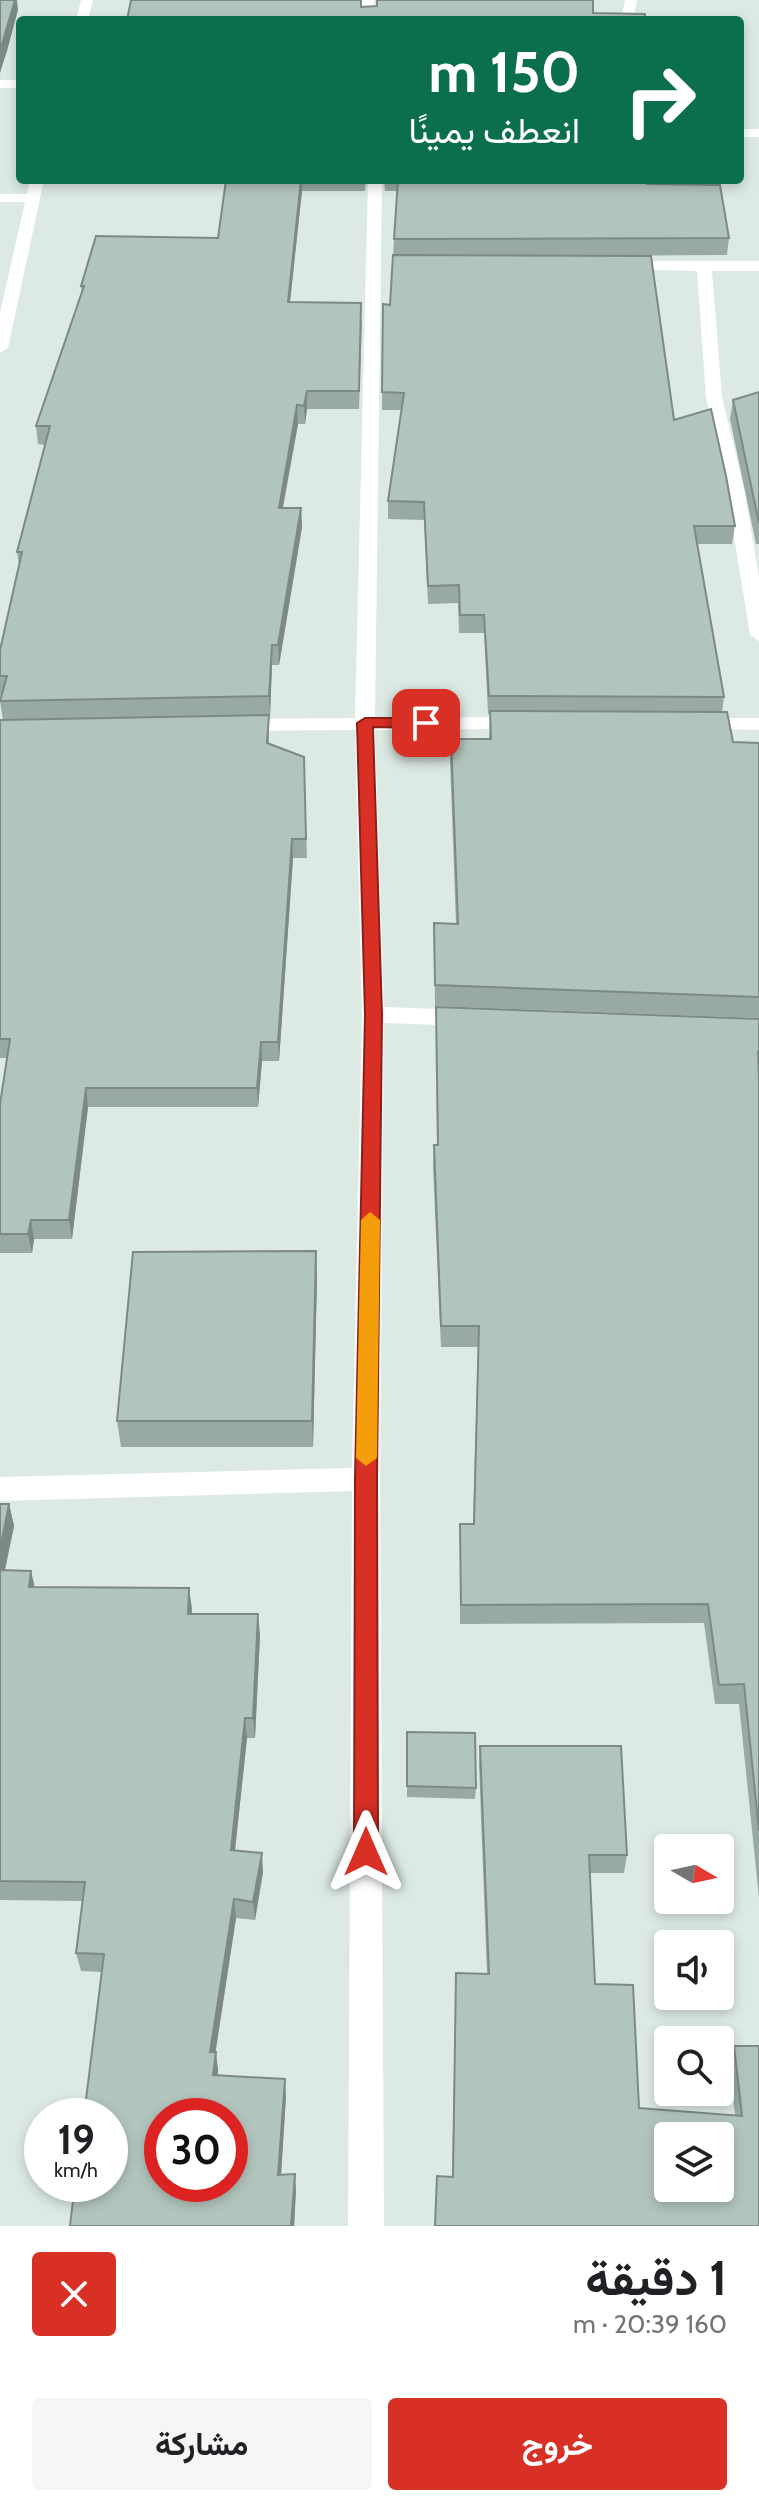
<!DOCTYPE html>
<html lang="ar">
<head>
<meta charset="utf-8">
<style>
  body { margin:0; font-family:Cabin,Vazirmatn,sans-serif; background:#f6f6f6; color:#202124; direction:rtl; height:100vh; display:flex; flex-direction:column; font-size:30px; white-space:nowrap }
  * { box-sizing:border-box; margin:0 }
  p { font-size:26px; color:#757577 }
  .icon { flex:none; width:44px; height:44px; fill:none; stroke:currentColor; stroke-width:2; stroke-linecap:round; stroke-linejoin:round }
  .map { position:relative; height:2226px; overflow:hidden; direction:ltr }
  .panel { display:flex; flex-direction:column; background:#fff; flex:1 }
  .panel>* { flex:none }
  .top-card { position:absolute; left:16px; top:16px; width:728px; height:168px; border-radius:8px; box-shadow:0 4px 12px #0003; direction:rtl; background:#0b6e4f; color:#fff; overflow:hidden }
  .needle { width:52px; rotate:99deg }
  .tools { position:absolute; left:654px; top:1834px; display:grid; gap:16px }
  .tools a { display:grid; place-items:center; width:80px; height:80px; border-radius:8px; background:#fff; box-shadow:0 4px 12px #0003; font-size:40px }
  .speed { position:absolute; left:24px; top:2098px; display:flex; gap:16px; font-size:40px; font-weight:700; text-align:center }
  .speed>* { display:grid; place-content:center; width:104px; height:104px; border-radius:50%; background:#fff; box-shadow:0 4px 12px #0003; line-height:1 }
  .speed small { font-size:20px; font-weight:400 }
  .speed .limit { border:12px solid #d22; background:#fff; color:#111 }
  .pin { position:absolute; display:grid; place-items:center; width:68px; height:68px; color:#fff; margin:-34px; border-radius:16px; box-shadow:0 4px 12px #0006 }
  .me { position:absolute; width:88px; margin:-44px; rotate:0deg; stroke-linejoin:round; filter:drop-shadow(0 0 6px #0008) }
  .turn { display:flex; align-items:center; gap:28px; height:168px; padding:0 32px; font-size:36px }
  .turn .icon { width:104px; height:104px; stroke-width:2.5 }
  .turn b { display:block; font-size:56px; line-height:68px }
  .round { display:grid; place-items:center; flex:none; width:84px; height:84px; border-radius:8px; background:#f6f6f6 }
  .headline { display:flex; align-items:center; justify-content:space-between; height:136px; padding:0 32px }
  h1 { font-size:48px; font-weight:700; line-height:60px }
  .action { display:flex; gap:16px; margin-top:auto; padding:16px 32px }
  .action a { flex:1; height:92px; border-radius:8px; background:#d93025; color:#fff; font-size:32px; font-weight:700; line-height:92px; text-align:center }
  .action a+a { background:#f6f6f6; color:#202124 }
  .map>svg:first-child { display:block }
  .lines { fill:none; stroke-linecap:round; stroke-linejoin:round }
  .minor { fill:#fff; fill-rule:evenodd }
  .wall { fill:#99a9a3 }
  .shaded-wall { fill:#7d8a84 }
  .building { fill:#b2c5bd; stroke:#7d8a84; stroke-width:2; fill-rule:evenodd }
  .route { fill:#d93025; stroke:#8d1f18; stroke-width:2 }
  .slow { fill:#f59e0b }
</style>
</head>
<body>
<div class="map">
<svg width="759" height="2226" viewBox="0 0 759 2226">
  <rect width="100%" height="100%" fill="#ddeae4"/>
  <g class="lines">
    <path class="minor" d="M81,0H93L88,20H76Z
      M362,0H374L375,20H363Z
      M625,0H637L633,20H621Z
      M0,80H20V88H0Z
      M740,129H759V137H740Z
      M30,180H44L8,348L0,353V313L25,202H0V194H27Z
      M368,180H382L375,718L521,717L531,723L521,729L375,730L384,1007L469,1010L481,1018L469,1026L384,1023L380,1479L384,2226H348L352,1491L0,1501V1477L352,1468L362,1015L355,730L237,731L227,725L237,719L355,718Z
      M621,261H759V271H712L722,397L745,493L759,578V641L750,635L727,493L706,397L697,271L616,269V263Z
      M697,718H759V730L690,728L687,724Z"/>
  </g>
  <path class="wall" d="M226,180H366L365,191H302L290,302L362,321L359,409H307L305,424H298L283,508H301L302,527L279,665H272L270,716H269V744L304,757L307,858H293L279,1061H262L258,1107H88L72,1239H34L32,1253H0V1104L7,1058H0V720H3L0,701L2,695H0V650L19,565L17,552L45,445L38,444L36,426L82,293L81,286L218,238Z
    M384,180H647V184L729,238L727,255L550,256L674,420L735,526L732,544H697L724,697L722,712L733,742L759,743V1018L435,1006L434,923L456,924L450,760L451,739H489L490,714H488L484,633H459L458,603L428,604L424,520L388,519V501L401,410H382L383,304L390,305L397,191H385Z
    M759,392V544H756L730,419L733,400Z
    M436,1007L759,1019V1898L739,1704H715L704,1623L460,1624V1524H473L478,1347H441L433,1167L434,1145H437Z
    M317,1278L313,1447H121L117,1421Z
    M0,1504H9L14,1526L5,1571L34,1587L189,1588L191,1614L260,1635L255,1738H247L235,1850L263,1872L255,1920L236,1918L215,2052L218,2070V2075L286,2096L281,2175L296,2190L294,2226L102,1972L81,1971L76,1953L83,1901L0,1900Z
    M407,1732L476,1788L475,1799L407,1797Z
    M480,1746L627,1855L624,1873H590L595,1984L639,2108L735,2115L729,2063L734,2046L759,2226L452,2177L456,1973L487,1974L479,1765Z"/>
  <path class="shaded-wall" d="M15,0H17L18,10L7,51L0,73V51Z
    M301,180L302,191L288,320V302Z
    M307,391V409L305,424L304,406Z
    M297,405L298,424L279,527V508Z
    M301,508L302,527L279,665L278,645Z
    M272,645V665L270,716L269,696Z
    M292,839L293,858L279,1061L278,1042Z
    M261,1042L262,1061L258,1107L257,1088Z
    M86,1088L88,1107L72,1239L69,1220Z
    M31,1220L34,1239L32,1253L28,1234Z
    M316,1251L317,1278L313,1447L312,1421Z
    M9,1504L14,1526L0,1591V1549Z
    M31,1571L36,1592L29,1587Z
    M189,1588L192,1609L190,1635L188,1614Z
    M258,1614L260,1635L255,1738L253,1718Z
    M245,1718L247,1738L233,1869L231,1850Z
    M262,1853L263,1872L255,1920L253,1902Z
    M234,1899L236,1918L213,2069L210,2052Z
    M216,2052L218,2070L215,2092L213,2075Z
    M285,2079L286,2096L280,2191L278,2175Z
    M295,2174L296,2190L294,2226H291Z"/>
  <path class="building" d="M0,0H15L0,51Z
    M131,0H361V7L377,6V0H593V13L645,14V20H127Z
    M226,180H301L288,302L361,303L359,391H307L304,406L297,405L279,508H301L278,645H272L269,696L0,701L7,676H0V650L22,552H17L50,426H36L84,286H81L96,236L218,238Z
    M398,180H647V184L720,185L729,238L394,239Z
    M393,255L651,256L674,420L711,409L726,476L735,526H694L724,697L489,696L484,615H460L459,585L428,586L424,502L388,501L404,393L382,392L383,304L390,305Z
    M759,392V523L733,400Z
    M490,711L727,712L733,742L759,743V997L435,985L434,923L458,924L451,739H491Z
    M269,715L267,743L304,757L306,839H292L278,1042H261L257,1088H86L69,1220H31L28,1234H0V1104L10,1039H0V720Z
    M436,1007L759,1019V1052H758L759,1078V1831L744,1684L719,1685L708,1604L461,1605L460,1524H474L479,1326H441L434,1145H438Z
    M316,1251L312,1421H117L133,1252Z
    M0,1504H9L0,1549Z
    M0,1570L31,1571L29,1587L189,1588L188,1614H258L253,1718H245L231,1850L262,1853L253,1902L234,1899L210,2052H216L213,2075L285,2079L278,2175L295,2174L291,2226H70L75,2184H110V2116H84L104,1954L76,1953L85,1882L0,1881ZM162,2116H230V2184H162Z
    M407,1732L475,1733L476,1788L407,1786Z
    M480,1746H621L627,1855H589L595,1984L633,1985L639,2108L742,2116L734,2046H759V2226H435L437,2176L453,2177L456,1973L489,1974ZM668,2136H720V2188H668Z"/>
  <path class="route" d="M365,718H426L433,723L426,728L373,727L382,1015L377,1479L378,1852L375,1861L366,1864L357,1861L354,1852L355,1479L365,1015L357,723Z"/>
  <path class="slow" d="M370,1212L380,1220L377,1458L366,1466L356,1458L361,1220Z"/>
</svg>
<div class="tools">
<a><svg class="needle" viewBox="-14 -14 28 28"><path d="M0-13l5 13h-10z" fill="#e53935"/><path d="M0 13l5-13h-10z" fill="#757577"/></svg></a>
<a><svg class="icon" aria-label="sound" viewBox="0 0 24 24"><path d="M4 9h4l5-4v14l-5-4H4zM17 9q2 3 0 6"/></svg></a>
<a><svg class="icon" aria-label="search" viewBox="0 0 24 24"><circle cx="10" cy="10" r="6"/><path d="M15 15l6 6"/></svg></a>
<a><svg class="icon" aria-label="layers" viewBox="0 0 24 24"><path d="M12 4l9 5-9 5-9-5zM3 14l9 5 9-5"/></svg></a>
</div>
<div class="speed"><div>19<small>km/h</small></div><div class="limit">30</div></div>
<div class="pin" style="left:426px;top:723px;background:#d93025"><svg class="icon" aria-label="arrive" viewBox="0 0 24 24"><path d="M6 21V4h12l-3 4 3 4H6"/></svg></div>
<svg class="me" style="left:366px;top:1852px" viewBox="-20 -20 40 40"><path d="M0-17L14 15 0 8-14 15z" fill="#d93025" stroke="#fff" stroke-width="4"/></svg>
<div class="top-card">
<div class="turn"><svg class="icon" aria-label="right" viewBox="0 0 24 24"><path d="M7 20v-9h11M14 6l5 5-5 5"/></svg><div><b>150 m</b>انعطف يمينًا</div></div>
</div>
</div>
<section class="panel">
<div class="headline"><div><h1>1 دقيقة</h1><p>160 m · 20:39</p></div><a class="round" style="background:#d93025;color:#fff"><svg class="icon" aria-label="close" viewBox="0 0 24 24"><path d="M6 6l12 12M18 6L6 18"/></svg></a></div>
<div class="action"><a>خروج</a><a>مشاركة</a></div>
</section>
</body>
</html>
